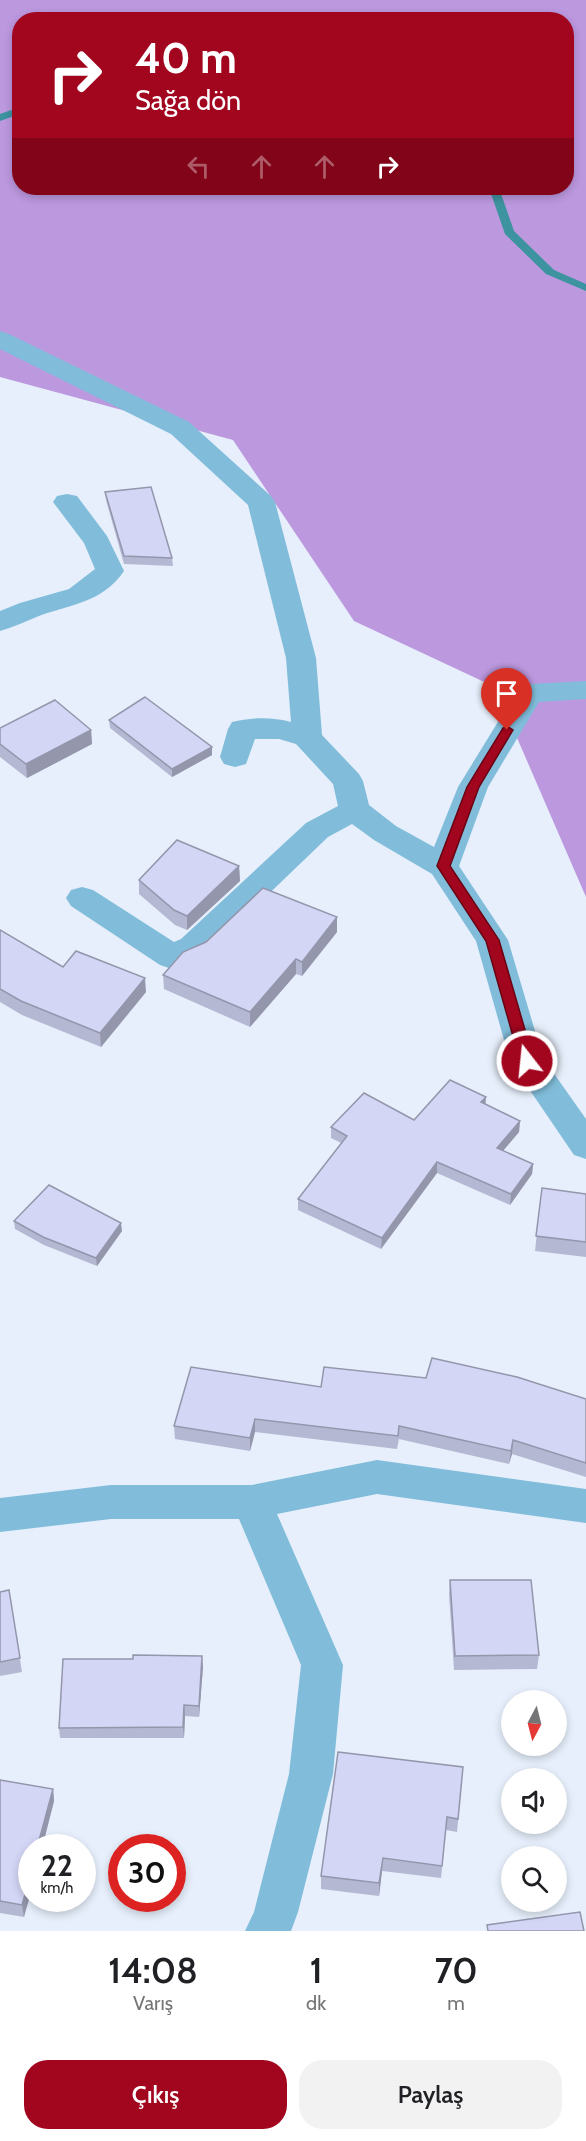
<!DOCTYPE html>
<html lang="tr">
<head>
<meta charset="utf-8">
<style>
  body { margin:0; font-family:Cabin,sans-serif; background:#f2f2f2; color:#202124; height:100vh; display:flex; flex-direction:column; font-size:22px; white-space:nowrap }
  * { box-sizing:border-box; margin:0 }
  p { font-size:20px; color:#757577 }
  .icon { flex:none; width:33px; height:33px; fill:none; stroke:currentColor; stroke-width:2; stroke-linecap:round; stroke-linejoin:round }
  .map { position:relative; height:1931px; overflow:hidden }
  .drawer { display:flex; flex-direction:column; background:#fff; flex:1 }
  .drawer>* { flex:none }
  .guide { position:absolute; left:12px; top:12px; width:562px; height:183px; border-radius:24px; box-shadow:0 3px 9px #0003; background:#a2051e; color:#fff; overflow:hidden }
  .needle { width:39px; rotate:187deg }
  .controls { position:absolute; left:501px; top:1690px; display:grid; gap:12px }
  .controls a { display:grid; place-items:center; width:66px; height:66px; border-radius:50%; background:#fff; box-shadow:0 3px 9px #0003; font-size:30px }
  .speed { position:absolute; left:18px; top:1834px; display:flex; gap:12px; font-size:30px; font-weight:700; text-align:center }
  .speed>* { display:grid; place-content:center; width:78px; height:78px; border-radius:50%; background:#fff; box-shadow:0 3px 9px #0003; line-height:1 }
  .speed small { font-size:15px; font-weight:400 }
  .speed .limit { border:9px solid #d22; background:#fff; color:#111 }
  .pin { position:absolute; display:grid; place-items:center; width:51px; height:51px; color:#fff; margin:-62px -26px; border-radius:50% 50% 50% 0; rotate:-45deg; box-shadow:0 0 6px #0007 }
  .pin .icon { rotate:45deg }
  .me { position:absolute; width:66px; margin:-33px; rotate:344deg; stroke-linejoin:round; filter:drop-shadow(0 0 4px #0008) }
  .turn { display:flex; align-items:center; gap:21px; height:126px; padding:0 24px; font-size:27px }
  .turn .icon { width:78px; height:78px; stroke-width:2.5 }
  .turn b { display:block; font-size:42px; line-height:51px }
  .lanes { display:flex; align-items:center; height:57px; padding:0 24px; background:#0003; justify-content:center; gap:30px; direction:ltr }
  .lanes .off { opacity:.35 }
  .eta { display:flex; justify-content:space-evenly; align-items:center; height:102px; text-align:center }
  .eta b { font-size:36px; font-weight:600; line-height:42px }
  .action { display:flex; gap:12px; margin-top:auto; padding:12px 24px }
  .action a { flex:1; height:69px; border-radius:24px; background:#a2051e; color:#fff; font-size:24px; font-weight:600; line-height:69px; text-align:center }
  .action a+a { background:#f2f2f2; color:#202124 }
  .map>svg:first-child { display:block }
  .forest { fill:#bc98df; fill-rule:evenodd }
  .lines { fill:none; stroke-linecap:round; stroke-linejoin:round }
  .stream { fill:#3d939f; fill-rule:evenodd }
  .minor { fill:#81bdda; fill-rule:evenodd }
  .wall { fill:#b5b8d3 }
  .shaded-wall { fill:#9496ac }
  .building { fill:#d3d6f5; stroke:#9496ac; stroke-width:1.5 }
  .route { fill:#a2051e; stroke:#690314; stroke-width:1.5 }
</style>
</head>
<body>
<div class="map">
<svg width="586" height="1931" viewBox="0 0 586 1931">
  <rect width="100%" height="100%" fill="#e6effb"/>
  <path class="forest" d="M0,0H586V897L495,687L354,621L233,440L0,377ZM20,20H567V188H20Z"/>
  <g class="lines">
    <path class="stream" d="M20,107V114L0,121V114Z
      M489,188H499L514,231L554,270L586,284V291L546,274L505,234Z"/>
    <path class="minor" d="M0,331L9,334L189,422L271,496L275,502L316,658L322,735L359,774L363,781L369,805L396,826L434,847L458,787L520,686L530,684L586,681V699L539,702L488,787L459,866L508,940L543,1058L586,1119V1159L574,1155L510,1061L476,941L432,874L374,840L352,824L328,837L205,955L172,969L160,965L71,906L66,898L71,890L82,887L93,890L174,942L181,939L306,823L338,806L333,784L296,744L279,739H255L246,764L235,767L224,764L220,757L228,729L232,722C251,717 273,717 291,722L286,658L248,505L171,434L0,349Z
      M67,494L77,496L107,536L124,571C102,603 71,604 39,616C26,621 14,627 0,631V611L20,603L69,589L95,569L84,543L53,502L57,496Z
      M377,1460L586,1489V1523L377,1494L277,1514L343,1665L333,1774L298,1912L291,1931H245L254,1912L289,1774L301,1665L239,1519H111L0,1532V1498L111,1485H252Z"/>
  </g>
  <path class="wall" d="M105,492L172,558L173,566L124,564L106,500Z
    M109,720L212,747V755L172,777L110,728Z
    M0,728L91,730L92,744L27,778L0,757Z
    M239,866L240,881L187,930L175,925L139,894V880Z
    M0,930L63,967L146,992L101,1047L22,1015L0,1002Z
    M337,932L302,976L296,974L250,1027L164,989L163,975Z
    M486,1097L485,1105L520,1121L519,1132L503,1151L533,1164L532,1174L510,1205L437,1173L381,1249L298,1210V1199L341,1143L331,1138V1127L414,1120Z
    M542,1188L586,1194V1257L535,1251Z
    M14,1221L122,1231L97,1266L44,1245L15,1229Z
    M321,1387L586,1399V1477L512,1454L509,1464L399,1439L397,1449L255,1432L250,1451L175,1439L174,1426Z
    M450,1580L539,1655L537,1669L454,1670L449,1594Z
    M9,1590L22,1672L0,1676V1592Z
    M203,1667L199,1717L185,1716L184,1738H60L59,1728Z
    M463,1767L457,1832L446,1830L441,1878L382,1871L379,1896L321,1889V1876Z
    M0,1780L53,1789L54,1801L42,1848H32L24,1917L0,1913Z"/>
  <path class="shaded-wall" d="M91,730L92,744L27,778L26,764Z
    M212,747V755L172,777V769Z
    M239,866L240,881L187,930V916Z
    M337,917V932L302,976V962Z
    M296,959V974L250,1027V1012Z
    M145,978L146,992L101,1047L100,1033Z
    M486,1097L485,1108L481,1102Z
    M520,1121L519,1132L496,1159L497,1148Z
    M437,1162V1173L381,1249L382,1238Z
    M533,1164L532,1174L510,1205L511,1194Z
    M121,1223L122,1231L97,1266L96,1258Z
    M255,1419V1432L250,1451V1438Z
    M513,1440L512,1454L509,1464L511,1451Z
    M202,1656L203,1667L199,1717V1706Z
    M184,1705L185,1716L184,1738L183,1727Z
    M53,1789L54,1801L42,1848H37Z
    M383,1858L382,1871L379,1896V1883Z
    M32,1870V1889L24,1917L22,1905Z"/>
  <path class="building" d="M151,487L172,558L124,556L105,492Z
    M145,697L212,747L172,769L109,720Z
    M55,700L91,730L26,764L0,744V728Z
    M177,840L239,866L187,916L174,910L139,880Z
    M263,888L337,917L302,962L296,959L250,1012L163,975L183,952L206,942Z
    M0,930L63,967L76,951L145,978L100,1033L21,1001L0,989Z
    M450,1080L486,1097L481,1102L520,1121L497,1148L533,1164L511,1194L437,1162L382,1238L298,1199L347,1136L331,1127L364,1093L414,1120Z
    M49,1185L121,1223L96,1258L43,1237L14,1221Z
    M542,1188L586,1194V1242L536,1236Z
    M432,1358L517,1377L586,1399V1463L513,1440L511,1451L399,1426L398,1436L255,1419L250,1438L174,1426L191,1367L321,1387L324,1367L426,1378Z
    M450,1580H531L539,1655L455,1656Z
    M9,1590L20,1658L0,1662V1592Z
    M133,1655L202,1656L199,1706L184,1705L183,1727L59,1728L63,1659H133Z
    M338,1752L463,1767L458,1819L447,1817L442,1866L383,1858L379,1883L321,1876Z
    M0,1780L53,1789L37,1848H32V1870L22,1905L0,1901Z
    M580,1912L584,1931H488L487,1925Z"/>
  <path class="route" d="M507,726L513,730L479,787L450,866L499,940L534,1061L527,1066L520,1061L486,941L437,866L467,787L503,728Z"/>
</svg>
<div class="controls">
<a><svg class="needle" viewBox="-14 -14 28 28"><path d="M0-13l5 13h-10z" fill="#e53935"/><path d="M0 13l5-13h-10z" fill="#757577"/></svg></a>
<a><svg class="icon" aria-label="sound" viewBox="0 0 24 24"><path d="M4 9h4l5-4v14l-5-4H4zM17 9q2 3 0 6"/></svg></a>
<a><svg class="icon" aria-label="search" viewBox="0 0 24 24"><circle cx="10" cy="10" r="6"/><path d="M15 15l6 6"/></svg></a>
</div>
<div class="speed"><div>22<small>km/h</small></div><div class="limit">30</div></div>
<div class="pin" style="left:507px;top:730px;background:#d93025"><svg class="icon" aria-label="arrive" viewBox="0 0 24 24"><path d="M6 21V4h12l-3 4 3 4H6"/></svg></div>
<svg class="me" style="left:527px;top:1061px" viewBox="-20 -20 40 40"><circle r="17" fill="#a2051e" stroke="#fff" stroke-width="3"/><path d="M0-11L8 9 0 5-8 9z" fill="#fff"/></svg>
<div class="guide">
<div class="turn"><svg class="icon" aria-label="right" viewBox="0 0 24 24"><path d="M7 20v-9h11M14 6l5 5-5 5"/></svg><div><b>40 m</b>Sağa dön</div></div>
<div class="lanes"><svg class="icon off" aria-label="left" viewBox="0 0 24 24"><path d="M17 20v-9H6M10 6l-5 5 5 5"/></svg><svg class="icon off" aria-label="ahead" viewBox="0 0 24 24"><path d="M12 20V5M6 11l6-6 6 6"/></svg><svg class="icon off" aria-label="ahead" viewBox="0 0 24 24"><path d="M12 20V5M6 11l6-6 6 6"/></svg><svg class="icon" aria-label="right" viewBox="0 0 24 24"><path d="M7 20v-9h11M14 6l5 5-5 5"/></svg></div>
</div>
</div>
<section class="drawer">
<div class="eta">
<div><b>14:08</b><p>Varış</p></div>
<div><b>1</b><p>dk</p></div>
<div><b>70</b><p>m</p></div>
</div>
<div class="action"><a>Çıkış</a><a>Paylaş</a></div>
</section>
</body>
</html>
